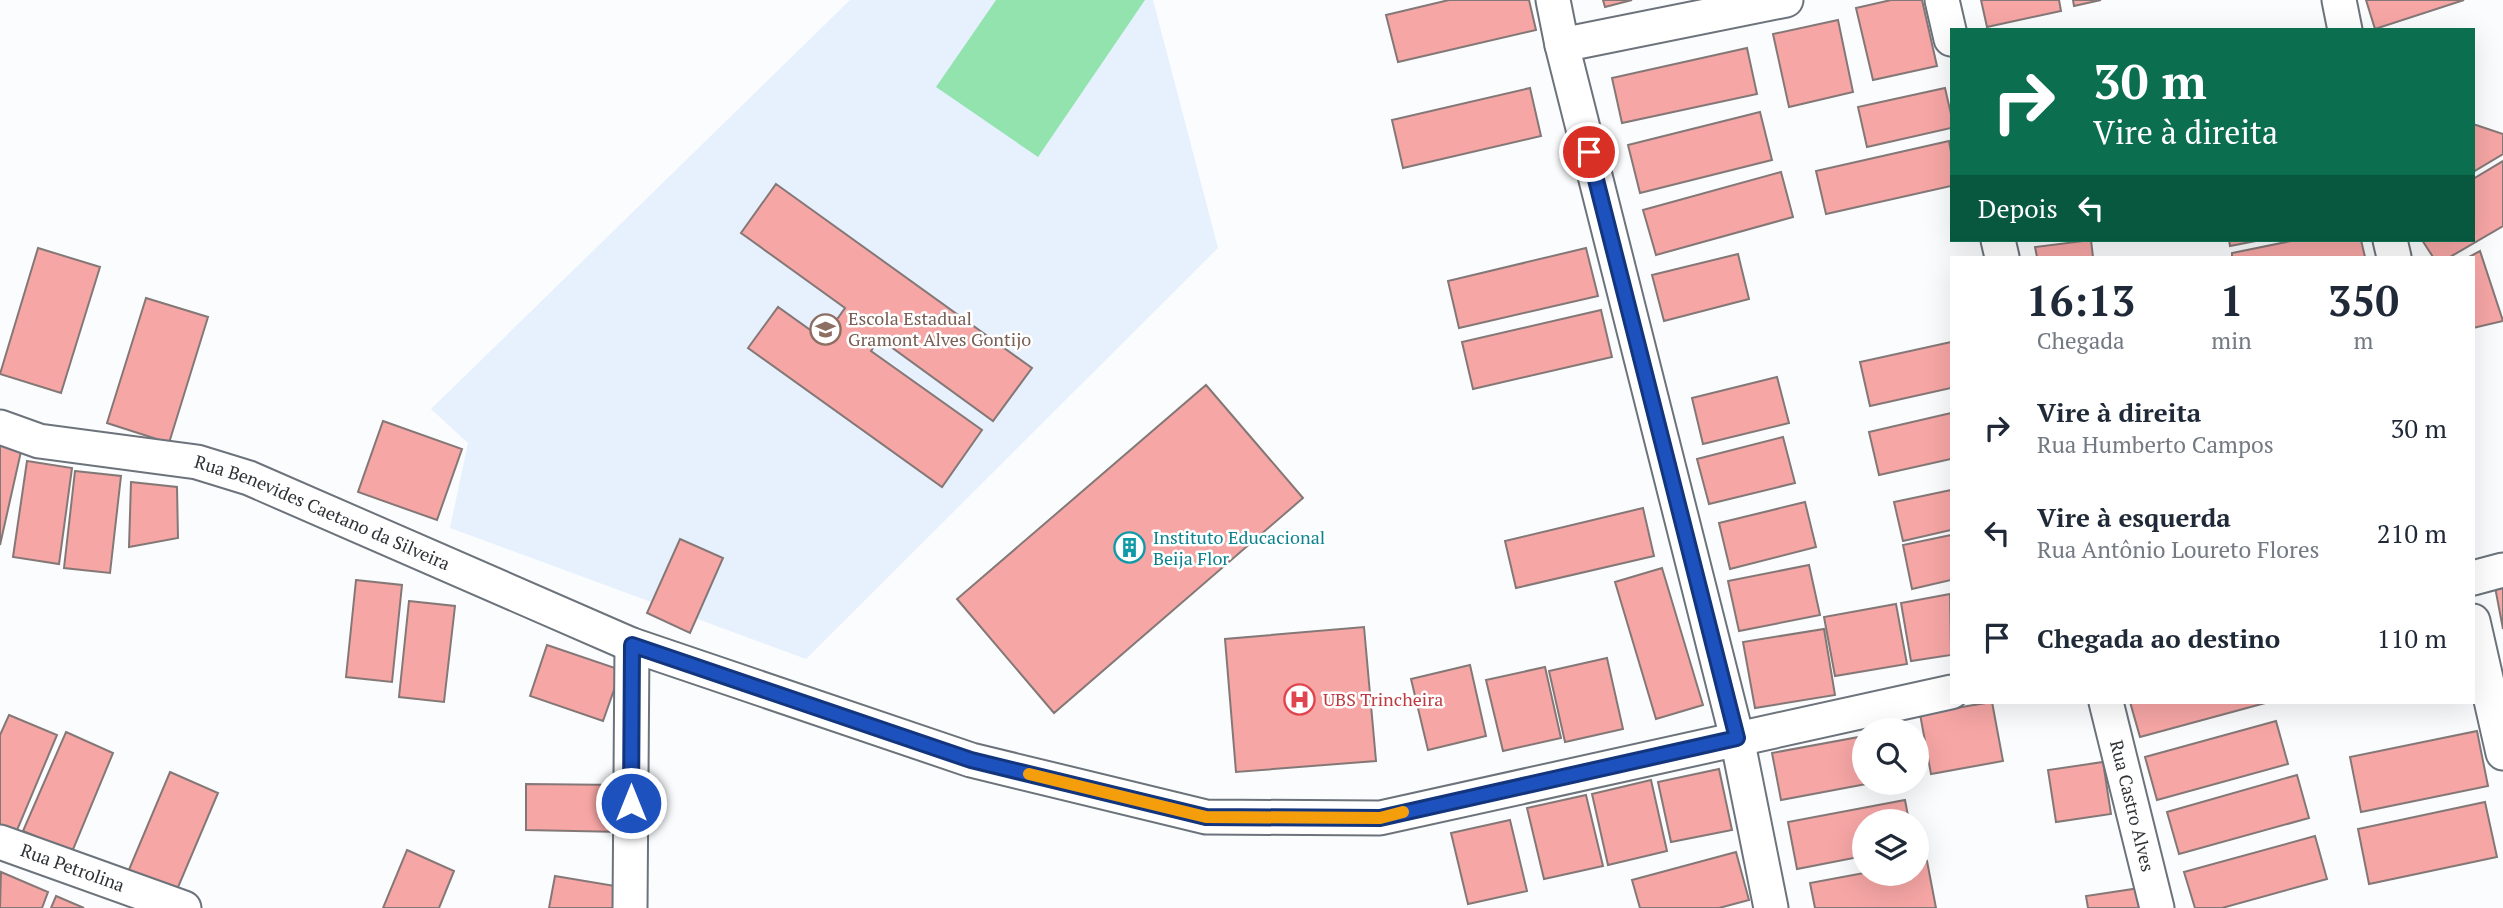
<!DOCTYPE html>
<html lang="pt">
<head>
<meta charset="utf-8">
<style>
  body { margin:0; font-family:"PT Serif",serif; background:#f6f6f7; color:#1f2937; height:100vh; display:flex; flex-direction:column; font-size:26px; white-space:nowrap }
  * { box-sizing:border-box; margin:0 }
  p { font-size:23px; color:#747a83 }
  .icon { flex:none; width:38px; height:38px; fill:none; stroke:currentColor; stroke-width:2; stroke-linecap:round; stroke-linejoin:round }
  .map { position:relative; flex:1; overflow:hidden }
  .drawer { position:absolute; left:1950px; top:256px; width:525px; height:448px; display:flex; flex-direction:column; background:#fff; border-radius:0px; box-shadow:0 7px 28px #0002 }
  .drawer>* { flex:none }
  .guide { position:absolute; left:1950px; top:28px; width:525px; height:214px; border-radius:0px; box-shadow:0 7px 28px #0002; background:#0b6e4f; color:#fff; overflow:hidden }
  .tools { position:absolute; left:1852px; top:718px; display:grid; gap:14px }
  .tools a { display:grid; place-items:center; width:77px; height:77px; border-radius:50%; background:#fff; box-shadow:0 7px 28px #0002; font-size:35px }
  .pin { position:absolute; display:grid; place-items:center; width:60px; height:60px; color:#fff; margin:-30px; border:4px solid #fff; border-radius:50%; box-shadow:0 2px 7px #0007 }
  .me { position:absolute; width:77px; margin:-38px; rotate:0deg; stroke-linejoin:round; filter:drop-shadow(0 0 5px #0008) }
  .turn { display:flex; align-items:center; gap:24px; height:147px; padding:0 28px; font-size:32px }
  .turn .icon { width:91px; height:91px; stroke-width:2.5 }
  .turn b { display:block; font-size:49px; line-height:60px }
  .then { display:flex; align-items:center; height:66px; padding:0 28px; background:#0003; gap:14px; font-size:26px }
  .eta { display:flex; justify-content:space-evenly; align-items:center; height:119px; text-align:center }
  .eta b { font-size:42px; font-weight:700; line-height:49px }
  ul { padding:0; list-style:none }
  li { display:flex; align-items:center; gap:21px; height:105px; padding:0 28px }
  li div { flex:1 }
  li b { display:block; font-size:26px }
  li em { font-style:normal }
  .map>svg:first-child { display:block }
  .built { fill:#e7f1fe }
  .green { fill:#93e3af }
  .building { fill:#f6a6a5; stroke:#847877; stroke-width:2 }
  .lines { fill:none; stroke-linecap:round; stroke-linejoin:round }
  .street-casing { stroke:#6c737b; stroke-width:37 }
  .street { stroke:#fff; stroke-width:33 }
  .route-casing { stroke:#13357c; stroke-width:18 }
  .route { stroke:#1d51be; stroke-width:12 }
  .slow { stroke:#f59e0b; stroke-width:12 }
  .labels { text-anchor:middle; stroke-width:5; stroke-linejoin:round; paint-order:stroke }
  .education-label { font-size:18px; fill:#785e54; stroke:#fff; text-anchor:start }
  .street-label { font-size:18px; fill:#303336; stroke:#fff }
  .culture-label { font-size:18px; fill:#0d838f; stroke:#fff; text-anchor:start }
  .health-label { font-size:18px; fill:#be3a42; stroke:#fff; text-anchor:start }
</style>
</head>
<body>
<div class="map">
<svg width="2503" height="908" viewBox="0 0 2503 908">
  <rect width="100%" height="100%" fill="#fafcfe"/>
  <path class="built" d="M850,0H1153L1218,248L806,659L450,528L468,443L431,409Z"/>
  <path class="green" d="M996,0H1145L1038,157L936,87Z"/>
  <path class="building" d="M1449,0H1529L1536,30L1398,62L1386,15Z
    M1603,0H1632L1605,7Z
    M1891,0H1922L1937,66L1873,80L1856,8Z
    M1981,0H2059L2061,11L1987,27Z
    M2073,0H2101L2074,6Z
    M2366,0H2464L2375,29Z
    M1838,20L1853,92L1789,107L1773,34Z
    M1747,48L1757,94L1622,123L1612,78Z
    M1530,88L1541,136L1403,168L1392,120Z
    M1945,88L1951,114V128L1867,147L1858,107Z
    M1760,112L1772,160L1640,193L1628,145Z
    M2473,124L2503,134V154L2473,172Z
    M1949,141L1951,152V186L1826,214L1816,171Z
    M2503,161V226L2450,257H2433L2422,240H2473V179Z
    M1781,172L1793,217L1656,255L1643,210Z
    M776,184L1032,368L993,421L880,339L871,351L982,430L942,487L748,348L778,307L823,339L845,308L741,233Z
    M2091,240L2093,257H2037L2035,247Z
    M2229,240H2261L2230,246Z
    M2296,240H2361L2365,257H2232V253Z
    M38,248L100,267L61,393L0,374Z
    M1586,248L1598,296L1459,328L1448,281Z
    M2480,251L2503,321L2473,328V257H2469Z
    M1738,254L1749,299L1664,321L1652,275Z
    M146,298L208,317L169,443L107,423Z
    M1601,310L1612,357L1473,389L1462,342Z
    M1951,342V388L1870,406L1860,362Z
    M1777,377L1789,423L1703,444L1692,398Z
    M1206,385L1303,498L1054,713L957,599Z
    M1951,413V459L1879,475L1869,432Z
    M383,421L462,449L437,520L358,492Z
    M1783,437L1795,483L1709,504L1697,459Z
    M0,442L22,447L0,545Z
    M27,461L72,468L59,564L13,557Z
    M75,471L121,476L110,573L64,568Z
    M131,482L177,487L178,538L129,547Z
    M1951,490V530L1903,541L1894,502Z
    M1805,502L1816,547L1730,569L1719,523Z
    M1643,508L1654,556L1516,588L1505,541Z
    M1951,535V580L1912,589L1903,545Z
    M680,539L723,558L690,633L647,613Z
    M1809,565L1820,615L1739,631L1728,581Z
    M1662,568L1703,705L1656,719L1615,582Z
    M356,580L402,585L392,682L346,677Z
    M2503,585V629L2495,587Z
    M1950,594L1951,655L1911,661L1901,603Z
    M409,601L455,606L444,702L399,697Z
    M1896,604L1907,664L1835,676L1824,617Z
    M1364,627L1376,761L1236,772L1225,639Z
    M1824,629L1835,695L1755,708L1743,642Z
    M547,645L621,670L603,721L530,696Z
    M1607,658L1623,729L1565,742L1549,671Z
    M1470,665L1486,736L1428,750L1411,679Z
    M1545,667L1561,738L1503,751L1486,680Z
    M1992,702L2003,761L1931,774L1920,714Z
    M2130,702H2269L2140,737Z
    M9,715L57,735L15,835L0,828V735Z
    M2276,721L2288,764L2157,800L2145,757Z
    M2477,731L2488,786L2361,812L2350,757Z
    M66,732L113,753L72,852L23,831Z
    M1864,736V782H1877L1781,800L1772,753Z
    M2103,762L2111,814L2056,822L2048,770Z
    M1719,769L1732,830L1671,842L1658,782Z
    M170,772L218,793L176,892L128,872Z
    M2297,775L2309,818L2179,854L2167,812Z
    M1651,780L1667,851L1608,865L1592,794Z
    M526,784L623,785L622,832L526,830Z
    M1586,795L1603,866L1544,879L1527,808Z
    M1905,800L1909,821H1864V856L1797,869L1788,822Z
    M2485,802L2497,857L2369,884L2358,829Z
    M1510,820L1527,891L1468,904L1451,833Z
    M2315,836L2327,879L2222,908H2195L2184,872Z
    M407,850L454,871L439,908H383Z
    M1736,852L1749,900L1719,908H1640L1632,880Z
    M1927,861L1936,908H1815L1810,883L1864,873H1916V863Z
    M1,872L48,892L42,908H0Z
    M555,876L627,888L624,908H549Z
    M2140,888L2144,908H2088L2086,896Z
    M56,896L84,908H51Z"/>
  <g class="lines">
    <defs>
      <g id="street">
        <path d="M1553,0L1562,45L1737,738L1771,908"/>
        <path d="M1942,0L1951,39"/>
        <path d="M2339,0L2345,30"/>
        <path d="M1562,45L1786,0"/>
        <path d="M1998,240L2002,257"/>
        <path d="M2390,240L2394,257"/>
        <path id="s1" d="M0,427L39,441L197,462L249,478L632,645L971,760L1206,817L1380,818L1951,692"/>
        <path d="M2473,578L2503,570"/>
        <path d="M2473,621L2503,753"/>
        <path id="s2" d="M2106,702L2157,908"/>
        <path id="s3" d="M0,842L184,908"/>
        <path d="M630,908L632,645"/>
      </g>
    </defs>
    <use href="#street" class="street-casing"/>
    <use href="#street" class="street"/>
  </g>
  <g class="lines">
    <defs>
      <path id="route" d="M631,803L632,645L971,760L1206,817L1380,818L1737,738L1589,152"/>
    </defs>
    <use href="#route" class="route-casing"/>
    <use href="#route" class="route"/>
    <path class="slow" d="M1029,774L1206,817L1380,818L1403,812"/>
  </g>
  <defs>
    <symbol id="school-ring" viewBox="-11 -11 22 22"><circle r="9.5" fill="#fff" stroke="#8d6e63" stroke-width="1.5"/><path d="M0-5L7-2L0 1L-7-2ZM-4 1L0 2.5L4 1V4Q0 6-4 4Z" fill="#8d6e63"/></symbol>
    <symbol id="building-ring" viewBox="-11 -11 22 22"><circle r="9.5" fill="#fff" stroke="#0f9aa8" stroke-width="1.5"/><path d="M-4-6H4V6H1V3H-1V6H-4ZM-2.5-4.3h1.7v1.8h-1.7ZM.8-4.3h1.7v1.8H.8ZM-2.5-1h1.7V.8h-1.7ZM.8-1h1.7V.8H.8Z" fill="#0f9aa8"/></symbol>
    <symbol id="hospital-ring" viewBox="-11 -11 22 22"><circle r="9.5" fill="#fff" stroke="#e0444e" stroke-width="1.5"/><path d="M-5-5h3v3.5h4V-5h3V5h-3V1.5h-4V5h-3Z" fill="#e0444e"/></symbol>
  </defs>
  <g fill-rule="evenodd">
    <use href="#school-ring" x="808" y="312" width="35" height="35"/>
    <use href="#building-ring" x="1112" y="530" width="35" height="35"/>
    <use href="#hospital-ring" x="1282" y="682" width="35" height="35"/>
  </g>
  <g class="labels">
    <g class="education-label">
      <text x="848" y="325">Escola Estadual<tspan x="848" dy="21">Gramont Alves Gontijo</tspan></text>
    </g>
    <g class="street-label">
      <text dy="6" stroke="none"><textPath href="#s1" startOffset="336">Rua Benevides Caetano da Silveira</textPath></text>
      <text dy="6" stroke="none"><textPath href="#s2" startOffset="107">Rua Castro Alves</textPath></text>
      <text dy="6" stroke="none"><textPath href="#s3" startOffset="77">Rua Petrolina</textPath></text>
    </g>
    <g class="culture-label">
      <text x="1153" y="544">Instituto Educacional<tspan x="1153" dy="21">Beija Flor</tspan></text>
    </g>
    <g class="health-label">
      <text x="1323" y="706">UBS Trincheira</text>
    </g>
  </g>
</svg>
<div class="tools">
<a><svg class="icon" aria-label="search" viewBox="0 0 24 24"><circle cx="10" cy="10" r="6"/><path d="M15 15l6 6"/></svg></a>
<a><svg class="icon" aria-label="layers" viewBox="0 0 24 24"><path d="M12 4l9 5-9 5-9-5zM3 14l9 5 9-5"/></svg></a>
</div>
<div class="pin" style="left:1589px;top:152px;background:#d93025"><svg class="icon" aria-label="arrive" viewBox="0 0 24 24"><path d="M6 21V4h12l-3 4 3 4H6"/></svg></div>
<svg class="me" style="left:631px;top:803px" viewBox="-20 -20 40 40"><circle r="17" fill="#1d51be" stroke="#fff" stroke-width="3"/><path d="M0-11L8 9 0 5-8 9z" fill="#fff"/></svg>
<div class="guide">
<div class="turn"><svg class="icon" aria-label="right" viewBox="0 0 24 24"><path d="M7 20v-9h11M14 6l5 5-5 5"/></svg><div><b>30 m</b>Vire à direita</div></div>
<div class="then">Depois<svg class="icon" aria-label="left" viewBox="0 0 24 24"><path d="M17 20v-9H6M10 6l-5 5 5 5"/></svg></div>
</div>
<section class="drawer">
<div class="eta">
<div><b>16:13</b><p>Chegada</p></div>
<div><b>1</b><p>min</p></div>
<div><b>350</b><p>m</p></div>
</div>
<ul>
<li><svg class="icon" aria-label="right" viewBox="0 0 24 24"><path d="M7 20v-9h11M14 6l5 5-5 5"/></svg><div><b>Vire à direita</b><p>Rua Humberto Campos</p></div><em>30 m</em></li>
<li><svg class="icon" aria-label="left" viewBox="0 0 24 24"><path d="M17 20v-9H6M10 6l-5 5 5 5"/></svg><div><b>Vire à esquerda</b><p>Rua Antônio Loureto Flores</p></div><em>210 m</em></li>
<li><svg class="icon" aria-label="arrive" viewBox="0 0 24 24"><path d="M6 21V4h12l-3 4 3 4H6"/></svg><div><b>Chegada ao destino</b></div><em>110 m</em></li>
</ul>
</section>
</div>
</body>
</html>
